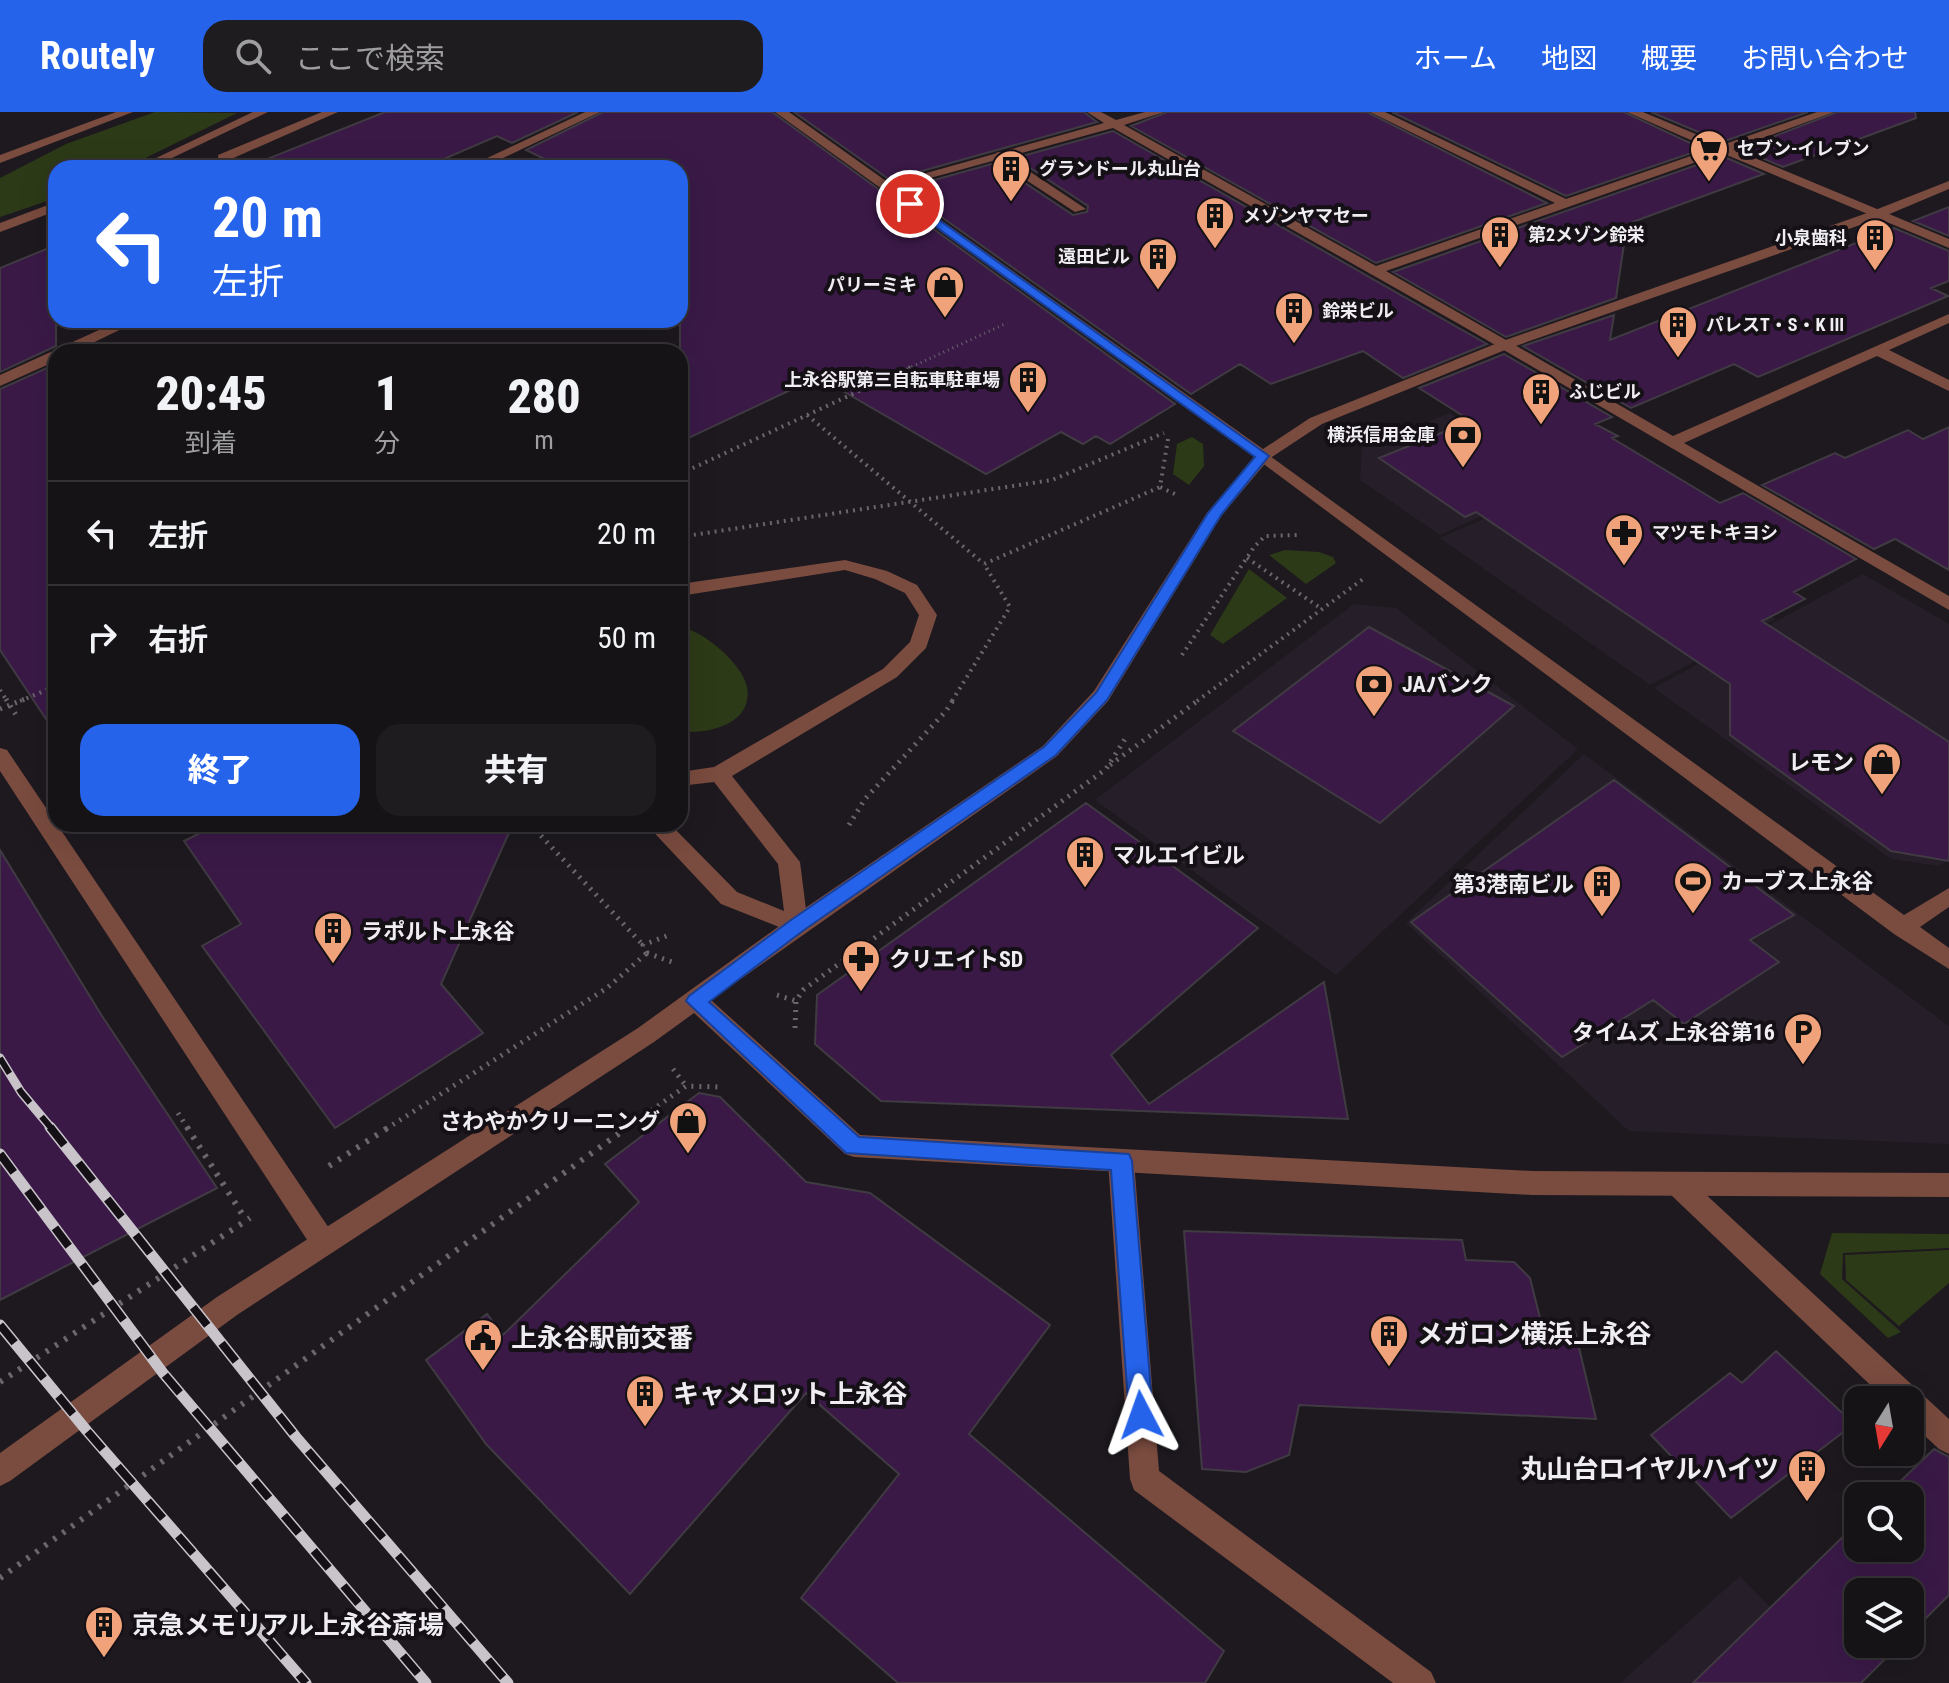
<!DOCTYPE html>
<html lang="ja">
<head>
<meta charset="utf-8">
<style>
  body { margin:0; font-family:"Roboto Condensed","Noto Sans JP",sans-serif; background:#1f1c20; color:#f1f3f6; height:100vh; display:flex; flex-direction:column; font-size:30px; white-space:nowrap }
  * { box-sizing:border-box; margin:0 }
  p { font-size:26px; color:#9e9ea1 }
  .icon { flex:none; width:44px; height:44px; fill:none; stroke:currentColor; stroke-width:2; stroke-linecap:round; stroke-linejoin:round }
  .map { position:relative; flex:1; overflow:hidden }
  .sheet { position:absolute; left:48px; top:232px; width:640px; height:488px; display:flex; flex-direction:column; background:#161317; border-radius:24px; box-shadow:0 8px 32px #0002,0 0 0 2px #353236 }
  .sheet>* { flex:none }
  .top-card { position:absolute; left:48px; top:48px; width:640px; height:168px; border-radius:24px; box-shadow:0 8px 32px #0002,0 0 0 2px #353236; background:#2563eb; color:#fff; overflow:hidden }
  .needle { width:52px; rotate:191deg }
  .controls { position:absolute; left:1844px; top:1274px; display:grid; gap:16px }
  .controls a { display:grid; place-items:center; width:80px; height:80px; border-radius:16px; background:#161317; box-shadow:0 8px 32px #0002,0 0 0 2px #353236; font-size:40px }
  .pin { position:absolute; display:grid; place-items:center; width:68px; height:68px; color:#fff; margin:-34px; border:4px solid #fff; border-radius:50%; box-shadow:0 2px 8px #0007 }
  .me { position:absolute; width:88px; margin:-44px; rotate:356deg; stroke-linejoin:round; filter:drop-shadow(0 0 6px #0008) }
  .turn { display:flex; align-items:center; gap:28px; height:168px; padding:0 32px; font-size:36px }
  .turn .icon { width:104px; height:104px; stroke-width:2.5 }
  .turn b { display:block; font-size:56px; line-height:68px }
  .eta { display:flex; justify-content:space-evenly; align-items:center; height:136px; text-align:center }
  .eta b { font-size:48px; font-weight:800; line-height:56px }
  .action { display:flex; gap:16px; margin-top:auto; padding:16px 32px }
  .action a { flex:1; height:92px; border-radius:24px; background:#2563eb; color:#fff; font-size:32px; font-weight:800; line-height:92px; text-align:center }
  .action a+a { background:#1f1c20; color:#f1f3f6 }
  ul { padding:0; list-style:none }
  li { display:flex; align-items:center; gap:24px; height:104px; padding:0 32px; border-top:2px solid #353236 }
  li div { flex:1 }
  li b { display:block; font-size:30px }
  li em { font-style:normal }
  header { display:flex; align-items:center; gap:48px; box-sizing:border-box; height:112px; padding:0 40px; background:#2563eb; color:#fff }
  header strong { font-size:38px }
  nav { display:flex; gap:44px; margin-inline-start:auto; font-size:28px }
  .search { width:560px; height:72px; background:#1f1c20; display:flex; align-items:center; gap:20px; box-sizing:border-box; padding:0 28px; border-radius:24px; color:#9e9ea1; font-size:30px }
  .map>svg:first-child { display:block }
  .built { fill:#261f2a }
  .green { fill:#2d3a17 }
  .building { fill:#3a1947; stroke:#403b42; stroke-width:2 }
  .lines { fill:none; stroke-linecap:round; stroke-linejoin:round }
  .path-far3 { stroke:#6a666c; stroke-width:3; stroke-dasharray:1 4; stroke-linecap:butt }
  .path-far2 { stroke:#6a666c; stroke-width:4; stroke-dasharray:2 5; stroke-linecap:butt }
  .path-far1 { stroke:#6a666c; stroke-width:5; stroke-dasharray:2 6; stroke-linecap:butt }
  .path { stroke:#6a666c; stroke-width:6; stroke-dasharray:3 8; stroke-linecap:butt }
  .service { fill:#7a4b3f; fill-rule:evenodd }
  .minor { fill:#7a4b3f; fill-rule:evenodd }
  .tertiary { fill:#7a4b3f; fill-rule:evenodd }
  .rail-far1-casing { stroke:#c8c4ca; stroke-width:9 }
  .rail-casing { stroke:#c8c4ca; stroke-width:11 }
  .rail-far1 { stroke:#141016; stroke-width:6; stroke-dasharray:18; stroke-linecap:butt }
  .rail { stroke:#141016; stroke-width:8; stroke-dasharray:23; stroke-linecap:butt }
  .route { fill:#2563eb; stroke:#184099; stroke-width:2 }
  .labels { text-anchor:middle; stroke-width:8; stroke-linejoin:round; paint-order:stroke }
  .far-poi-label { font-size:18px; font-weight:bold; fill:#f0edf2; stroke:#141016; text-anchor:start }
  .poi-label { font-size:22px; font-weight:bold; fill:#f0edf2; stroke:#141016; text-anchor:start }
  .near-poi-label { font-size:26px; font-weight:bold; fill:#f0edf2; stroke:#141016; text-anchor:start }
</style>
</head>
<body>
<header>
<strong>Routely</strong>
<div class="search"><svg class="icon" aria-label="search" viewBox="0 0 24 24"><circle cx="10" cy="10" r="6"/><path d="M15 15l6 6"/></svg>ここで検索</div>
<nav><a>ホーム</a><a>地図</a><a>概要</a><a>お問い合わせ</a></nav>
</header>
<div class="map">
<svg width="1949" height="1571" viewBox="0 0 1949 1571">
  <rect width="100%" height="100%" fill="#1d191f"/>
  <path class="built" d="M1450,301L1557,370L1440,423L1360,368L1362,335Z
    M1562,373L1775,507L1650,573L1440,426Z
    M1863,462L1949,512V747L1939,754L1891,747L1654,576Z
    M1354,492L1396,496L1578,637L1336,863L1095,688Z
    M1584,642L1949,914V1032L1629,1019L1406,811Z
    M1740,1464L1843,1571H1620Z"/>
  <path class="green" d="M155,0L237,1L125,56H56V86L0,105V66L66,32Z
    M1192,325L1203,332L1204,354L1189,373L1173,362L1177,332Z
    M1285,438L1319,440L1333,445L1336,451L1306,472L1269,443Z
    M1249,457L1287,486L1223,532L1210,523Z
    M680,516C702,516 744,554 747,575C754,612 707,623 680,619Z
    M1832,1121L1949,1122V1136L1843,1141L1842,1167L1901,1220L1888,1226L1820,1162Z
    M1949,1138V1171L1899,1214L1846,1168L1845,1143Z"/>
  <path class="building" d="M385,0H578L512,31L497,24L423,56H252V53Z
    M603,0H772L1175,292L1110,332L1096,324L1083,332L1061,320L986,362L829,271L824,273L814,267L680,330V56H563L526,38Z
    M794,0H1084L1097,10L890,68Z
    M1167,0H1367L1547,91L1376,151L1131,14Z
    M1392,0H1624L1703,37L1566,84Z
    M1651,0H1808L1722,30Z
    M1837,0H1915L1916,6L1783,55L1741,37Z
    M1113,19L1464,219L1487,232L1403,266L1363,239L1271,272L1240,252L1191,282L902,77L995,51L1073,103L1087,100L1088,94L1015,46Z
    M1722,44L1764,62L1627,112L1616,186L1506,225L1393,160Z
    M1949,95V124L1913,109Z
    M1894,116L1949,139V169L1931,176L1948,184L1758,265L1734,252L1631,296L1523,234L1614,203L1610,228Z
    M56,133V234L0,260V156Z
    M1504,242L1612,305L1595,312L1618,324L1612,326L1720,391L1743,381L1856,447L1794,480L1805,487L1762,509L1949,630V749L1891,739L1730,623V572L1476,400L1465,405L1379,346L1471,309L1419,276Z
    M56,252V622L0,538V277Z
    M1949,315V458L1895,427L1874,437L1762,373L1835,341L1845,346L1908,318L1923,327Z
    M1369,515L1514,594L1380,711L1233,619Z
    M1614,668L1794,803L1750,828L1779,850L1684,912L1653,888L1562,945L1411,810Z
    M1086,691L1258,816L1111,943L1149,992L1324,870L1348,1007L881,989L815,932L817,883Z
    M219,712H513L441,872L483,921L335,1016L202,834L241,812L184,729Z
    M0,738L102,904L217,1076L0,1188Z
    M699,981L720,985L806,1070L870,1081L1050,1213L969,1322L1224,1539L1205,1571H898L801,1486L899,1362L806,1281L630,1482L486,1332L426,1248L487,1202L503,1223L639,1090L605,1052Z
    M1184,1119L1462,1128L1466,1148L1514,1150L1530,1166L1542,1214L1575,1219L1596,1307L1299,1293L1289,1343L1246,1360L1202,1357Z
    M1776,1239L1854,1312L1731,1406L1651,1323L1730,1261L1742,1271Z
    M1934,1337L1949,1345V1483L1910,1522V1480H1858V1532H1900L1861,1571H1693L1858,1410V1436H1910V1384H1885Z"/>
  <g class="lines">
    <path class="path-far3" d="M172,216L189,208
      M907,257L1007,211"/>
    <path class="path-far2" d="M807,303L984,452
      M1168,327L1160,375L1179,384
      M680,362L911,255
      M680,425L1052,368L1164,321
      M1247,446L1322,497
      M1182,543L1254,435L1265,424L1298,423
      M0,578L7,589
      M20,589L56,574
      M952,589L1010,495L984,452L1160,375
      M1197,589L1363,467"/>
    <path class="path-far1" d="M6,587L16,603
      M0,597L25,587
      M1110,653L1200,587
      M530,712L643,833
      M849,713L865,687L946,599L954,587
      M647,841L672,850
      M647,841L643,833L669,823
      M777,883L796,889
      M795,916L796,889L803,878L1106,657L1127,624
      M673,957L686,974
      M178,1001L188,1017
      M386,1017L607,876L647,841
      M625,1017L686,974L721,975"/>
    <path class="path" d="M187,1015L246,1108
      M329,1054L389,1015
      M0,1270L250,1106
      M0,1466L628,1015"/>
    <path class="service" d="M998,40L1002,41L1086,97L1075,100L994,47L992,44Z
      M845,448L887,459L917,473L937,503L926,536L897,565L732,664L800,750L808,813L805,819L797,822L721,792L646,712H670L737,780L784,799L778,752L714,670L680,674V660L714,655L883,557L910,530L919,503L905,481L875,467L845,458L680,484V472Z"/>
    <path class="minor" d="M322,0H338L229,48L231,56H219L218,43Z
      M1087,0H1101L1116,8L1145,0H1164L1124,13L1376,154L1555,91L1370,0H1385L1566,87L1711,37L1627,0H1643L1722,33L1817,0H1834L1733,37L1949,127V136L1722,41L1386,159L1673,324L1949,202V211L1889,238L1949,268V279L1877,244L1684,331L1949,484V498L1466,216L1113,16L890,77L880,74L1104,11Z
      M1263,339L1904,803L1949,776V795L1920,815L1949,836V857L1894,822L1257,347V341Z
      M0,636L7,638L333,1122L337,1131L333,1140L324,1143L315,1140L0,659Z
      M1121,1038L1130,1041L1134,1049L1159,1359L1431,1560L1436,1571H1393L1134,1378L1130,1367L1108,1049L1112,1041Z
      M1679,1062L1688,1066L1949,1307V1342L1939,1337L1910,1310V1288H1886L1670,1082L1666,1074L1670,1066Z"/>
    <path class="tertiary" d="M116,0H133L0,51V43Z
      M253,0H268L151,56H135Z
      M585,0H600L482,56H466Z
      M775,0H789L1263,337L1310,306L1500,230L1870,100L1949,69V77L1880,106L1510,236L1322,312L1269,347L1222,403L1108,589L1057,644L711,888L860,1023L1532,1059L1949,1061V1085L1532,1083L854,1045L845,1042L694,901L654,930L237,1203L10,1369L0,1374V1341L217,1185L638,916L789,807L1043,634L1094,579L1207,401L1254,345Z
      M56,90V99L0,120V111Z
      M121,208H140L74,240H56V249L0,274V263Z"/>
    <defs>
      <path id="rail-far1" d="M0,946L21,980L52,1017"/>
      <path id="rail" d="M50,1015L296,1325L508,1571
        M0,1042L163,1261L426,1571
        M0,1213L87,1319L306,1571"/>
    </defs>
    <use href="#rail-far1" class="rail-far1-casing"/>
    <use href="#rail" class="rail-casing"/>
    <use href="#rail-far1" class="rail-far1"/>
    <use href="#rail" class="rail"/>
  </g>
  <path class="route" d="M907,90H914L1269,344L1221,403L1107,588L1056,643L804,818L709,890L859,1025L1129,1042L1132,1049L1153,1303L1149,1312L1141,1315L1132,1312L1129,1303L1111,1058L846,1041L686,889L689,884L791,808L1044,635L1096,581L1208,401L1255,345L907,94Z"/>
  <defs>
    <symbol id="supermarket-pin" viewBox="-11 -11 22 30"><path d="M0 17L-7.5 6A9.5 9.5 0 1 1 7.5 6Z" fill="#f0a27a" stroke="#141016"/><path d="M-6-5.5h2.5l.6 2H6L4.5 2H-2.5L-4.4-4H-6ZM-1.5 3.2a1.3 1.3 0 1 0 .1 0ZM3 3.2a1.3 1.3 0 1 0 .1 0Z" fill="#111"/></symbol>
    <symbol id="building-pin" viewBox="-11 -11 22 30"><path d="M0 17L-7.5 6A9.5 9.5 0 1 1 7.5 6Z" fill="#f0a27a" stroke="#141016"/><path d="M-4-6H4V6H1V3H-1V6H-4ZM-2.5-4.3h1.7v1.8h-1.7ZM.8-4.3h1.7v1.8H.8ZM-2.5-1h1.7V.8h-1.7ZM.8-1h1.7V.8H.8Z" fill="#111"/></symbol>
    <symbol id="shop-pin" viewBox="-11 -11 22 30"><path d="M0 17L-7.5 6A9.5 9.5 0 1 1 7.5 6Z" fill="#f0a27a" stroke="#141016"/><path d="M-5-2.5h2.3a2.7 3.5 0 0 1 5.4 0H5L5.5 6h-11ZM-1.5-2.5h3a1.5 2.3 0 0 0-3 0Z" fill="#111"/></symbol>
    <symbol id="bank-pin" viewBox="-11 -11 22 30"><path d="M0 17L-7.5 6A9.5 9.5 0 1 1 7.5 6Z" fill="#f0a27a" stroke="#141016"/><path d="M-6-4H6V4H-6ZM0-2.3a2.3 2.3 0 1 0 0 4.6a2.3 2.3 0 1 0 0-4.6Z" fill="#111"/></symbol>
    <symbol id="pharmacy-pin" viewBox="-11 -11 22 30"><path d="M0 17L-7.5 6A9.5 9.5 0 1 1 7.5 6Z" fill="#f0a27a" stroke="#141016"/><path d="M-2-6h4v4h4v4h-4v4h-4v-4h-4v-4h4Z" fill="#111"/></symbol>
    <symbol id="stadium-pin" viewBox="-11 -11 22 30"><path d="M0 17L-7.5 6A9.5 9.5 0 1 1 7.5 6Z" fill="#f0a27a" stroke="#141016"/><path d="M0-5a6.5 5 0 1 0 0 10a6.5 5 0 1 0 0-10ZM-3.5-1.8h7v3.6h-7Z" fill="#111"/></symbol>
    <symbol id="parking-pin" viewBox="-11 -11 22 30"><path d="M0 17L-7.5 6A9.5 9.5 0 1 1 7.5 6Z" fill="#f0a27a" stroke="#141016"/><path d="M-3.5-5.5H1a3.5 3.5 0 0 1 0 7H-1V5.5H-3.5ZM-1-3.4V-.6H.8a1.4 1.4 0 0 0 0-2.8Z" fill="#111"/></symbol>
    <symbol id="civic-pin" viewBox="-11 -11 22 30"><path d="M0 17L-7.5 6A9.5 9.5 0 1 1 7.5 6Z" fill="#f0a27a" stroke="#141016"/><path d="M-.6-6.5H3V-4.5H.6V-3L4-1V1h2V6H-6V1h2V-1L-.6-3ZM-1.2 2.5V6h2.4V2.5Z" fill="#111"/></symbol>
  </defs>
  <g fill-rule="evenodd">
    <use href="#supermarket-pin" x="1687" y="15" width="44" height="60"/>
    <use href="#building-pin" x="989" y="35" width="44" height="60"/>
    <use href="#building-pin" x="1193" y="82" width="44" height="60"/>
    <use href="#building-pin" x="1478" y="101" width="44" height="60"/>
    <use href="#building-pin" x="1853" y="104" width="44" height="60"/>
    <use href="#building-pin" x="1136" y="123" width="44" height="60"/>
    <use href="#shop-pin" x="923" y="151" width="44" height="60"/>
    <use href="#building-pin" x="1272" y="177" width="44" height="60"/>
    <use href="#building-pin" x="1656" y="191" width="44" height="60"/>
    <use href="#building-pin" x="1006" y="246" width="44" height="60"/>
    <use href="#building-pin" x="1519" y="258" width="44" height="60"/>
    <use href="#bank-pin" x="1441" y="301" width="44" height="60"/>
    <use href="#pharmacy-pin" x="1602" y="399" width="44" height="60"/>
    <use href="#bank-pin" x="1352" y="550" width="44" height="60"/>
    <use href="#shop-pin" x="1860" y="628" width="44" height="60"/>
    <use href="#building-pin" x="1063" y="721" width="44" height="60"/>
    <use href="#stadium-pin" x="1671" y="747" width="44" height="60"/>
    <use href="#building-pin" x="1580" y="750" width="44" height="60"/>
    <use href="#building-pin" x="311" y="797" width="44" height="60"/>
    <use href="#pharmacy-pin" x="839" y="825" width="44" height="60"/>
    <use href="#parking-pin" x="1781" y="898" width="44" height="60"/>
    <use href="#shop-pin" x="666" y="987" width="44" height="60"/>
    <use href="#building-pin" x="1367" y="1200" width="44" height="60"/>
    <use href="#civic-pin" x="461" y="1204" width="44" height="60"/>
    <use href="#building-pin" x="623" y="1260" width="44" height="60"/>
    <use href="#building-pin" x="1785" y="1335" width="44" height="60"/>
    <use href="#building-pin" x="82" y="1491" width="44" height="60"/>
  </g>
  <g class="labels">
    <g class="far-poi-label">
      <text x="1737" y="43">セブン-イレブン</text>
      <text x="1039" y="63">グランドール丸山台</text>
      <text x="1243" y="110">メゾンヤマセー</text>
      <text x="1528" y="129">第2メゾン鈴栄</text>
      <text x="1847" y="132" text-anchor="end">小泉歯科</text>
      <text x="1130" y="151" text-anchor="end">遠田ビル</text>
      <text x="917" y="179" text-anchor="end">パリーミキ</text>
      <text x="1322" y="205">鈴栄ビル</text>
      <text x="1706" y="219">パレスT・S・K III</text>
      <text x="1000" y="274" text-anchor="end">上永谷駅第三自転車駐車場</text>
      <text x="1569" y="286">ふじビル</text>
      <text x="1435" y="329" text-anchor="end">横浜信用金庫</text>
      <text x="1652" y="427">マツモトキヨシ</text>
    </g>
    <g class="poi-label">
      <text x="1402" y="580">JAバンク</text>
      <text x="1854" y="658" text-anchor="end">レモン</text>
      <text x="1113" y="751">マルエイビル</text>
      <text x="1721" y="777">カーブス上永谷</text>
      <text x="1574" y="780" text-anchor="end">第3港南ビル</text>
      <text x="361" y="827">ラポルト上永谷</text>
      <text x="889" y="855">クリエイトSD</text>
      <text x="1775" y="928" text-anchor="end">タイムズ 上永谷第16</text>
      <text x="660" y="1017" text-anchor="end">さわやかクリーニング</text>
    </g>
    <g class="near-poi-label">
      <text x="1417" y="1231">メガロン横浜上永谷</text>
      <text x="511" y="1235">上永谷駅前交番</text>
      <text x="673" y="1291">キャメロット上永谷</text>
      <text x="1779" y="1366" text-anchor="end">丸山台ロイヤルハイツ</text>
      <text x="132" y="1522">京急メモリアル上永谷斎場</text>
    </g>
  </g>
</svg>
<div class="controls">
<a><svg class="needle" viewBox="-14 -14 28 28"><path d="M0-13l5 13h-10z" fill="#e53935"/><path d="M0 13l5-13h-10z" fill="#9e9ea1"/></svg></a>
<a><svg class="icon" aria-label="search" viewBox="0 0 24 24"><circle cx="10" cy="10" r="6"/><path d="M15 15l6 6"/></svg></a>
<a><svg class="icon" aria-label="layers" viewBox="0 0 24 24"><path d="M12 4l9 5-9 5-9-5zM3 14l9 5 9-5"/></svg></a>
</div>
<div class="pin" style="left:910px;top:92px;background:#d93025"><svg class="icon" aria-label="arrive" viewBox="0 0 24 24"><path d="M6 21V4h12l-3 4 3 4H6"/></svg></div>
<svg class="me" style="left:1141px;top:1303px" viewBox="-20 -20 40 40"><path d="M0-17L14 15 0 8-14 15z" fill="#2563eb" stroke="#fff" stroke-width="4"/></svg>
<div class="top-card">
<div class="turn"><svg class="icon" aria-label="left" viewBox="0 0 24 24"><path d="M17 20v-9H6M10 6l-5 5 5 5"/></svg><div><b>20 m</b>左折</div></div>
</div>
<section class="sheet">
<div class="eta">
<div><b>20:45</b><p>到着</p></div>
<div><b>1</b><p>分</p></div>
<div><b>280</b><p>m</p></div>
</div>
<ul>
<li><svg class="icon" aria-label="left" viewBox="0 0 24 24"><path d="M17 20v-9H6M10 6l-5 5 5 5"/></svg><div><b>左折</b></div><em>20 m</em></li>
<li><svg class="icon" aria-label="right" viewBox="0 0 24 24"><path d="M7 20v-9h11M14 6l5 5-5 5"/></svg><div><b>右折</b></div><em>50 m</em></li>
</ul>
<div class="action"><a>終了</a><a>共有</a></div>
</section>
</div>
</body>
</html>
